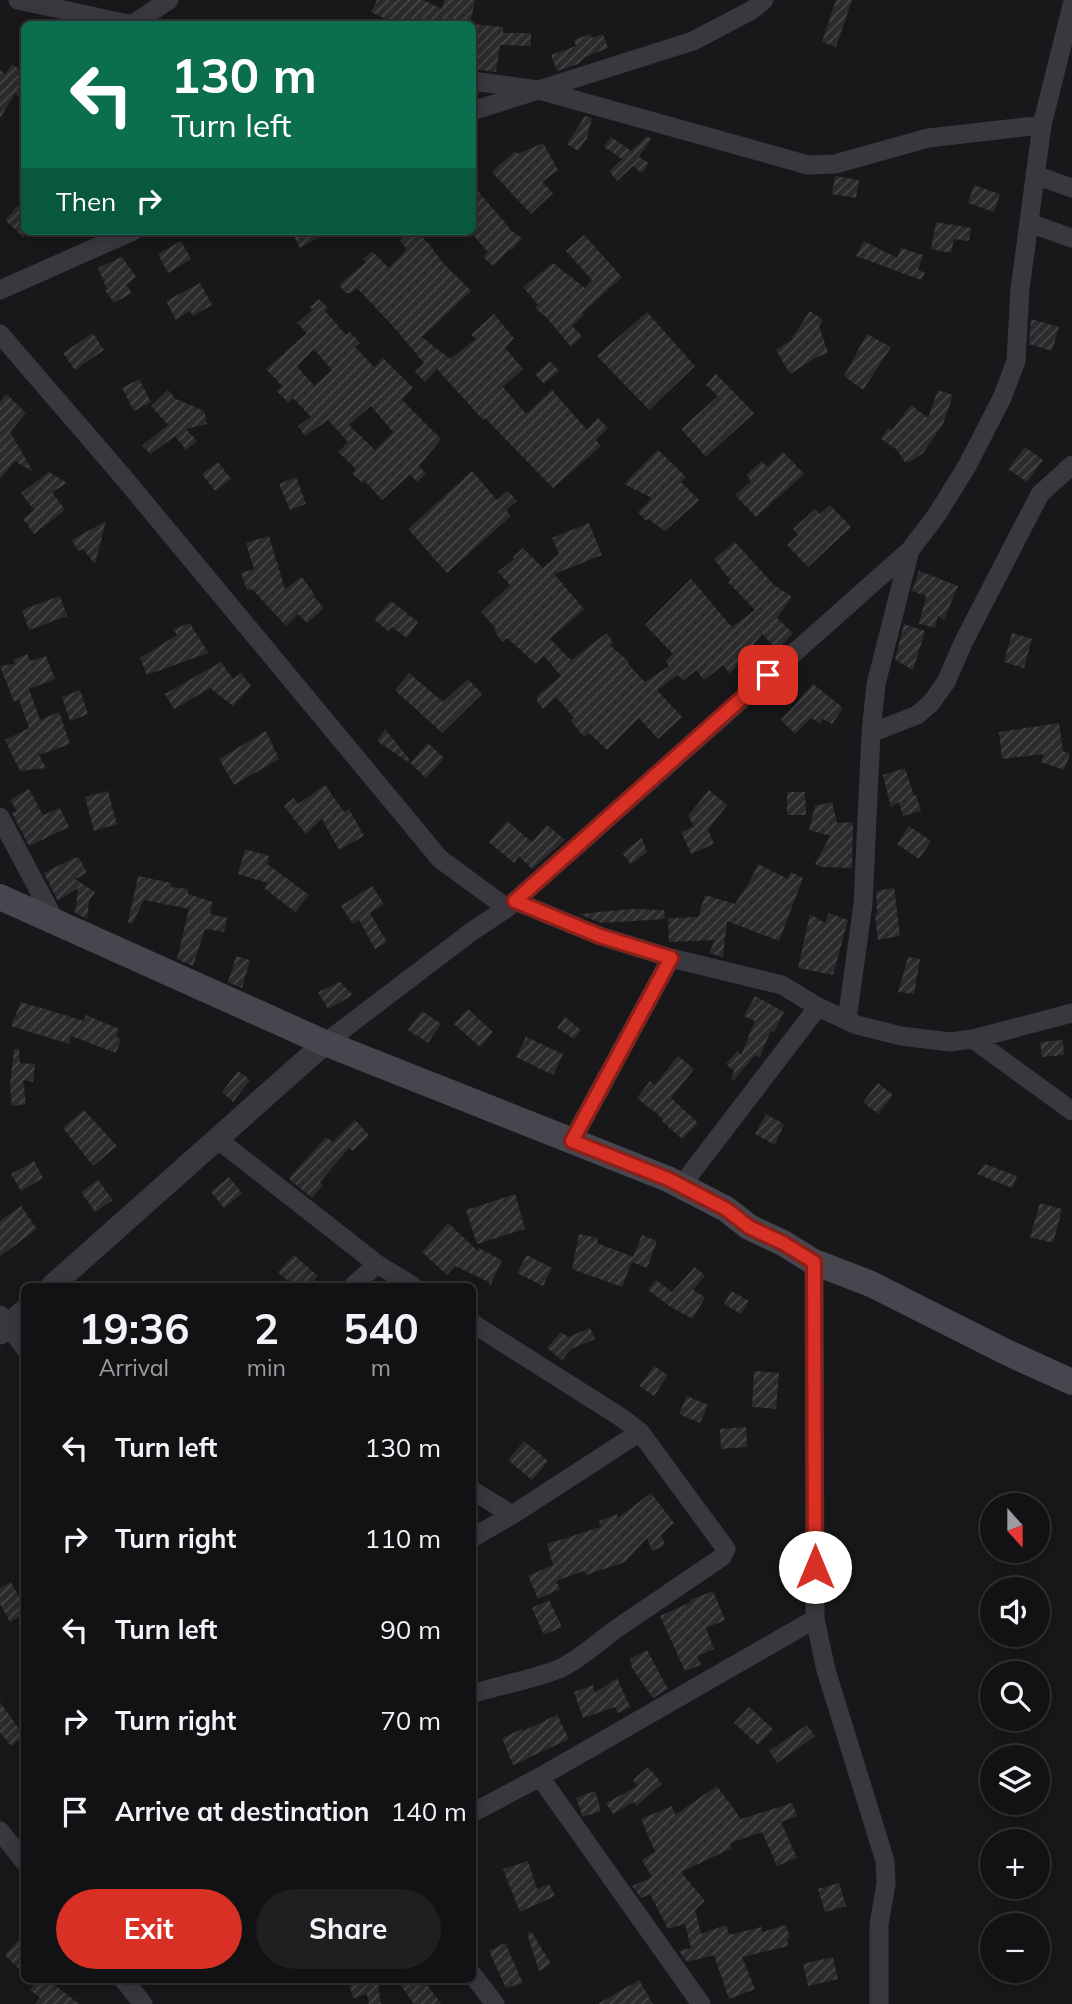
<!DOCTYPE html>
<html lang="en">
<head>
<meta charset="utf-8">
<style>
  body { margin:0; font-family:Mulish,sans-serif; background:#1f1f21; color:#f1f3f6; height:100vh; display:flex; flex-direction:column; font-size:26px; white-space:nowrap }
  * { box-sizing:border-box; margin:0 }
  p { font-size:23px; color:#9c9da0 }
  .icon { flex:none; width:38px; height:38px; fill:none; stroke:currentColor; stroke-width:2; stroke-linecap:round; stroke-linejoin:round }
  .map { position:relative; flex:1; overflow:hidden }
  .panel { position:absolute; left:21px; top:1283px; width:455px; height:700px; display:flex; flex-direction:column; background:#121113; border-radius:10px; box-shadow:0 4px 18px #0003,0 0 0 2px #313133 }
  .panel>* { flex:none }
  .banner { position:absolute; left:21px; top:21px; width:455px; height:214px; border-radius:10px; box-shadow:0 4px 18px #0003,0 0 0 2px #313133; background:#0b6e4f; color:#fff; overflow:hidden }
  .needle { width:46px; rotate:159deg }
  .controls { position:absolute; left:980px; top:1493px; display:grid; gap:14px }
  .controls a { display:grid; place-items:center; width:70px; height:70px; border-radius:50%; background:#121113; box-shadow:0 4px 18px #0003,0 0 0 2px #313133; font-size:35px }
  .pin { position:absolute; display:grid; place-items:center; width:60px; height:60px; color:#fff; margin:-30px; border-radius:14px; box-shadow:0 4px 10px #0006 }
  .me { position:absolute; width:77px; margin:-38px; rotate:0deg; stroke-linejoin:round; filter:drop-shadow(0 0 5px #0008) }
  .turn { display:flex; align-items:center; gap:24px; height:147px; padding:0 35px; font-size:32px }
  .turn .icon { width:91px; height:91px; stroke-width:2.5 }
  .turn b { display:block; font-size:49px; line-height:60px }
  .then { display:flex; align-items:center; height:66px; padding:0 35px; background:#0003; gap:14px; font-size:26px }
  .eta { display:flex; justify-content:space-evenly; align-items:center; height:119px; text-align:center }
  .eta b { font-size:42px; font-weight:700; line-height:49px }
  .primary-button { display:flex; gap:14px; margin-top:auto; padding:14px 35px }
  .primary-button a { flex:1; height:80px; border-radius:42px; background:#d93025; color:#fff; font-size:28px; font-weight:700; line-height:80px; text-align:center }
  .primary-button a+a { background:#1f1f21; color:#f1f3f6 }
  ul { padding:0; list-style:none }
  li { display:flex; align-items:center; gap:21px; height:91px; padding:0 35px }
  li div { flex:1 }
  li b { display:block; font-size:26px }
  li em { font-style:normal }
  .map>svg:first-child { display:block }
  .building { fill:url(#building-hatch); fill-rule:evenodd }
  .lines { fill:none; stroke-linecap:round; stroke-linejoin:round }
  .minor { stroke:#39383e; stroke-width:19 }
  .tertiary { stroke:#39383e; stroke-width:23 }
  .secondary { stroke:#47464e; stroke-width:26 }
  .route-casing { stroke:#8d1f18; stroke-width:18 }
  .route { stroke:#d93025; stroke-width:12 }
</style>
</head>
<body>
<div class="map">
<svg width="1072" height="2004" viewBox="0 0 1072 2004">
  <defs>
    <pattern id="building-hatch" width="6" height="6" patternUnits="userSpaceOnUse" patternTransform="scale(1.75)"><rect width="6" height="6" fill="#2b2a2d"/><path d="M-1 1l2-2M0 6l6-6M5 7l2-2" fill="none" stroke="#474649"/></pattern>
  </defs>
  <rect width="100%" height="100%" fill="#181719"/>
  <path class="building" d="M377,0H423L442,9L444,0H475L470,24H397L371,12Z
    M836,0H852L836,47L822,42Z
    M472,24L503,27V33H531V46L500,45L496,72L473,69L475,57H472Z
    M590,34L592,38L603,34L608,48L585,57L578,64L557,71L551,55L576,46L574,40Z
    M12,64L24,73V100L15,94L0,118V70L5,74Z
    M585,116L592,118L587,138L578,151L567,144Z
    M647,136L651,139L639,157L649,163L642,173L633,166L617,181L609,171L622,159L604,147L611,137L631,151Z
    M543,143L558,170L542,182L553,193L531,214L492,172L515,151L518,154Z
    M835,176L859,180L856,198L832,194Z
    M472,184L512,231L522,238L512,250L510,249L493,266L483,257L488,252L472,234Z
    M974,185L1000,194L994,212L968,203Z
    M24,199V238L5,220Z
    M936,222L971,228L969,241L954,239L951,253L931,249Z
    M304,231H329L300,248L294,237Z
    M410,231L420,235L429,244L443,263L471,291L422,337L450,359L476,339L471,335L494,314L514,338L505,348L523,369L503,387L526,414L552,390L587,430L598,418L608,428L596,440L601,446L553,488L485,418L483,420L437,369L425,382L415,372L424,363L392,325L357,288L351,293H346L339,285L366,262L363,259L372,251L389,268L407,249L400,241Z
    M584,235L622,277L582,313L584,315L572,326L582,336L571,347L547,318L535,308L538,305L523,287L553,263L585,288L592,280L566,251Z
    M181,241L191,259L168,273L158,254Z
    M864,241L897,258L901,248L923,255L918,269L925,273L921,280L856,256Z
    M122,257L136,277L126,285L132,293L114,303L105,290L107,289L98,268Z
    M200,283L212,305L193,316L190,311L176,320L166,301Z
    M319,299L328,308L325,311L346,335L350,332L360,343L355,347L374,367L383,358L413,388L402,400L441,439L419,466L426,474L417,482L410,474L382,500L364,480L362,483L352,473L356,469L338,452L348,442L328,420L305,436L298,426L311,417L293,398L288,403L277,391L282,386L266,369L307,333L297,323L312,310L310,307ZM314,349L332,370L314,386L297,366ZM371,406L393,432L375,450L349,425Z
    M810,311L823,320L819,326L828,353L815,358L790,374L776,350L793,339L792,338Z
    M647,312L695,366L649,410L597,356Z
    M1031,319L1059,327L1052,351L1029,344Z
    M93,333L104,350L75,370L63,353Z
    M867,334L891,347L863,390L844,376Z
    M550,361L559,371L544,384L535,374Z
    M716,374L754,413L706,457L681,429L718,396L706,385Z
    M139,379L151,402L134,411L122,388Z
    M168,390L176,399L204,411L207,424L186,429L197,441L186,450L175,436L151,454L142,446L168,425L151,406Z
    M938,390L953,395L943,424L923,453L910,462H905L896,449L881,439L888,428L892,430L911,405L928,418Z
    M6,394L26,413L10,432L33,472L15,461L0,479V402Z
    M1025,447L1043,460L1027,482L1008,469Z
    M658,450L686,477L681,482L699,500L665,531L648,519L646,521L638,512L652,498L624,484Z
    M783,452L804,474L756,517L735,495L751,481L746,475L762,461L767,467Z
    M218,462L231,479L215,491L202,474Z
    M472,471L497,500L508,491L517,501L506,510L511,516L447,573L408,529Z
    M49,472L67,483L52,492L65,510L34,534L23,519L34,510L21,493Z
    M296,477L306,504L290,510L279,484Z
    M830,505L851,527L808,567L787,545L798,535L793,529L815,509L820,514Z
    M106,521L95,564L83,549L78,551L72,540Z
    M589,523L602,555L554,574L584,609L550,639L571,660L607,633L613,643L610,645L629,662L627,663L645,682L669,666L665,661L673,654L645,625L691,579L732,627L755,610L728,582L730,580L714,559L735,542L773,584L792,597L777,618L793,633L777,650L762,634L730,674L723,665L704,680L696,670L683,681L678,675L657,690L682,717L658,739L639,718L607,750L589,733L584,737L571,721L574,718L556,697L543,709L537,701V696L561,676L544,656L536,664L507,638L502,642L494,631L496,629L481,612L510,585L498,572L514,559L513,557L523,548L543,568L559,554L552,538Z
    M269,536L285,589L302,577L315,595L313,596L324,608L307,623L298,614L286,626L252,589L247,590L241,573L254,569L246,543Z
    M919,571L958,586L944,620L938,616L935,628L919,624L926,596L912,591Z
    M60,596L67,616L29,630L22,610Z
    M391,601L418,622L407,638L392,627L388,631L374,619Z
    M190,623L208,653L147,675L140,658L177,635L173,629Z
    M904,624L925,631L913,670L895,660Z
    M1012,633L1032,639L1024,668L1004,662Z
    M27,654L31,661L46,656L55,679L29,689L40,720L59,712L70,744L39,755L46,768L20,771L5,740L29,728L19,700L14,702L0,666L15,664L13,660Z
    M221,662L233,679L241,673L251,686L233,706L210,688L174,709L165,694Z
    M409,673L443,702L468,679L482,694L442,733L395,690Z
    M813,684L843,708L832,724L823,719L820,723L811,718L795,734L781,720Z
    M80,690L88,714L70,721L62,697Z
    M1059,723L1063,751L1070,754L1064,770L1041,762L1044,754L1002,759L999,732Z
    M385,729L410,760L408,762L377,741Z
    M266,731L279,759L234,785L219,759Z
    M428,743L444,758L426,778L410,763Z
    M905,768L914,796L916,795L921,811L903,816L899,802L891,807L883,775Z
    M325,785L344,812L349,809L364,836L339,850L322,819L306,834L284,806L294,798L298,804Z
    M29,789L43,815L60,808L69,827L29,846L12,813L17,811L10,800Z
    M709,790L727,805L708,830L714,844L691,854L681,832L694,826L688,816Z
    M108,791L117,824L94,831L85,797Z
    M787,792H805L806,815H787Z
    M832,802L837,823L853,822L852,868L822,867L815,864L830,836L809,830L815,806Z
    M507,821L532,842L547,825L565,840L532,869L519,856L514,863L489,842Z
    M909,826L931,841L919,859L897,844Z
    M642,838L647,852L631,864L622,853Z
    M245,849L269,856L267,864L309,895L295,912L264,888L268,883L238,874Z
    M74,858H79L87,873L75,879L95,892L89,901L87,919L75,913L78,888L58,901L44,873Z
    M758,864L788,879L791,872L803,878L779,941L727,921L723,957L709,953L715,940L669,942L668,918L698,917L705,895L735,904L750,881Z
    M138,876L171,883L170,887L188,889V894L213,902L210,914L227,918L224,932L205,929L193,966L177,959L189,909L144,900L132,924L128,922Z
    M372,886L384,904L370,913L387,942L375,949L359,920L353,924L341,906Z
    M894,888L900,936L878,940L875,914H877L876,891Z
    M630,909L664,910L665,919L601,923L579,914Z
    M829,913L848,920L833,975L798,968L810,914L825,923Z
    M236,956L250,960L242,988L228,982Z
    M908,957L920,959L914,994L898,992Z
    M340,982L353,995L328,1009L318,992Z
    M755,996L784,1012L774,1032L771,1030L760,1057L755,1055L733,1081L731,1080L734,1071L726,1064L737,1051L741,1055L755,1021L744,1016Z
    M21,1002L84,1021L86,1015L119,1029L116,1037L121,1039L116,1053L71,1036L69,1044L11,1026Z
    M468,1009L493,1032L480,1047L454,1024Z
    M422,1011L441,1024L428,1043L408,1030Z
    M565,1017L581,1030L574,1039L557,1028Z
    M526,1037L563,1054L553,1075L516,1057Z
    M1063,1040L1064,1055L1042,1057L1040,1042Z
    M14,1049H19L20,1063L35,1064L33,1082L23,1080L26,1104L12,1106L10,1085Z
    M678,1056L694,1069L671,1098L698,1123L682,1139L662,1121L663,1119L637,1098L650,1081L655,1085Z
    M238,1071L250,1080L233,1102L222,1092Z
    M878,1083L893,1095L878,1114L863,1102Z
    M84,1110L117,1146L93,1166L63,1128Z
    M766,1114L784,1124L775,1145L755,1134Z
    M355,1120L369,1135L353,1151L349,1148L320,1182L323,1185L312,1198L290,1180V1177L326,1137L333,1142Z
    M34,1161L43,1178L21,1191L11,1174Z
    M985,1164L1017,1176L1012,1188L977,1174Z
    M229,1177L242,1193L224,1208L211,1192Z
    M98,1180L113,1200L95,1212L81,1192Z
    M515,1194L525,1229L477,1244L466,1210Z
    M1040,1203L1062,1209L1053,1243L1030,1237Z
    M21,1206L37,1229L0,1256V1221Z
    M448,1223L479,1252L478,1248L502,1260L490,1286L489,1282L455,1266L447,1275L422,1252Z
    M579,1234L598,1238L597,1243L633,1257L642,1235L657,1241L647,1268L632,1262L622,1287L572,1269Z
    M294,1255L318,1276L309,1286H293L278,1272Z
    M527,1255L552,1268L543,1286L517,1273Z
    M695,1267L705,1276L693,1290L705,1297L693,1319L671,1307L648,1290L656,1280L672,1292Z
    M731,1291L749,1301L741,1314L724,1304Z
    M590,1328L595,1339L571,1349L562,1360L547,1348L561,1332L568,1337Z
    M654,1366L668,1375L654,1396L639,1386Z
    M754,1371L779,1373L776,1409L752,1407Z
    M687,1396L708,1405L700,1423L679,1414Z
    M746,1427L747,1447L721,1449L720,1429Z
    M524,1441L548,1461L532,1480L508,1460Z
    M651,1493L674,1523L661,1535L665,1545L652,1551L647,1538L625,1562L586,1575L584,1571L556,1581L560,1589L538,1599L528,1576L553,1565L547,1544L601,1527L599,1521L617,1514L618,1518Z
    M11,1582L24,1607V1614L10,1622L0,1604V1588Z
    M713,1591L725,1620L706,1628L714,1649L697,1656L701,1665L685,1671L660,1616L691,1602L690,1600Z
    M549,1600L562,1627L544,1635L532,1608Z
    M647,1650L668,1689L653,1698L632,1668L630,1659Z
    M617,1678L630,1707L618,1713L615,1707L583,1718L574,1692L593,1685L595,1693Z
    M0,1702L24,1736L11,1746L0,1732Z
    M749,1707L773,1729L758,1745L734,1723Z
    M557,1715L569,1739L513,1765L502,1738L522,1729L523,1731Z
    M807,1725L815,1736L777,1763L769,1751Z
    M648,1767L662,1784L636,1806L634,1802L613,1814L606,1803L638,1786L633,1780Z
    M717,1786L741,1819L792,1803L797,1816L781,1822L797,1858L777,1866L762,1832L730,1843L732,1848L681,1872L705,1901L695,1910L701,1934L726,1925L729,1935L761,1927L763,1932L786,1925L790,1938L787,1939L788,1946L742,1957L755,1989L729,1999L714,1955L687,1962L679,1951L691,1948L685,1924L668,1929L650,1894L641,1898L632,1886L652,1877L642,1860L655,1852L641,1819L672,1806L675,1815Z
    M595,1791L601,1811L583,1817L576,1798Z
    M528,1861L537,1889L549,1884L555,1896L520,1912L503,1869Z
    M839,1883L846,1906L825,1912L818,1889Z
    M531,1931L551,1964L539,1971L527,1933Z
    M24,1934V1974L5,1955Z
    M505,1943L523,1983L506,1988L489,1951Z
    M833,1957L838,1979L808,1986L803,1964Z
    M38,1979H47L79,2004H35L40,1998L30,1990Z
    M348,1979H377L381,2004H369L367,1994L353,1998Z
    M396,1979H423L441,2004H414Z
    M639,1980L653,2004H598Z"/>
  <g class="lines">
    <path class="minor" d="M18,0L128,24
      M133,24L169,0
      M472,81L539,90L808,165L835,164L928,138L1042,125
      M472,111L693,41L752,10L764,0
      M1035,175L1072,188
      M1029,223L1072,238
      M0,290L133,231
      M0,334L124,478L440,859L507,908
      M871,733L917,715L931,703L946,682L964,641L1040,494L1072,465
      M0,817L56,923
      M515,901L600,936L671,958L782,985L818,1007L857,1025L901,1036L950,1042L973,1039L1072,1013
      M847,1020L863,904L871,733L876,684L910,550
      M973,1039L1072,1111
      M325,1043L471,932L507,908L910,550L936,516L967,466L1002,398L1016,361L1020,289L1042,125L1072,5
      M217,1139L377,1264L413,1286
      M572,1141L671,958
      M681,1186L818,1007
      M814,1262L815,1619L826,1670L885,1861L886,1884L879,1924V2004
      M353,1286L377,1264
      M0,1315L24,1347
      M472,1323L622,1418L640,1432L726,1549L722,1557C687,1581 653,1604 619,1627C599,1641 583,1657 561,1668C533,1680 502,1684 472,1694
      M472,1490L512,1515
      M472,1538L512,1515L640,1432
      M540,1777L701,2004
      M472,1813L540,1777L815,1619
      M0,1831L24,1861
      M472,1974L495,2004
      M123,1979L143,2004"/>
    <path class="tertiary" d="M52,1286L325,1043
      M0,1333L24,1311"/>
    <path class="secondary" d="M0,897L325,1043L668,1179L726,1209L749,1227L783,1243L814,1262L871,1284L1008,1353L1072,1382"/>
  </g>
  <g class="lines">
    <defs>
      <path id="route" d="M768,675L515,901L600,936L671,958L572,1141L668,1179L726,1209L749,1227L783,1243L814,1262L815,1567"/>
    </defs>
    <use href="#route" class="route-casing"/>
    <use href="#route" class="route"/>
  </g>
</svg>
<div class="controls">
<a><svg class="needle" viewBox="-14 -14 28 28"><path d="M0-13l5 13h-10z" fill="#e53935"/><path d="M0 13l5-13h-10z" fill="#9c9da0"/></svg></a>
<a><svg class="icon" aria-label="sound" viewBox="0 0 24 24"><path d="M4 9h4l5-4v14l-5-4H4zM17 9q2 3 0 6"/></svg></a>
<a><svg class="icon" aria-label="search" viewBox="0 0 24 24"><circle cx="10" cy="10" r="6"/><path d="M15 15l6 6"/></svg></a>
<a><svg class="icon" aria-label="layers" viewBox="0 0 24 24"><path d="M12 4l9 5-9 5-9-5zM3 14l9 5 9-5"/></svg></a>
<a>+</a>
<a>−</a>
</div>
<div class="pin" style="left:768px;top:675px;background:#d93025"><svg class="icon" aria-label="arrive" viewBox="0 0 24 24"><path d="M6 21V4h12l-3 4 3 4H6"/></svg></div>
<svg class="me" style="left:815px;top:1567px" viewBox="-20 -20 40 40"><circle r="19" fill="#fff"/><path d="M0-13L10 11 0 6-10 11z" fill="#d93025"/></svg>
<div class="banner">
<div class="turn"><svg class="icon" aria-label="left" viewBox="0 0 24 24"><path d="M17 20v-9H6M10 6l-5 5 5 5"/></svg><div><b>130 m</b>Turn left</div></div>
<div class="then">Then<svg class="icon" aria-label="right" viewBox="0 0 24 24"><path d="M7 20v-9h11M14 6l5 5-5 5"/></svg></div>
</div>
<section class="panel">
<div class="eta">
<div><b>19:36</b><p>Arrival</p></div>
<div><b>2</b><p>min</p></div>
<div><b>540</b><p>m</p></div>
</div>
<ul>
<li><svg class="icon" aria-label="left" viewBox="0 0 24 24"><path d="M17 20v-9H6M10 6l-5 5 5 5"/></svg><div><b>Turn left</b></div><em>130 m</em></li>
<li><svg class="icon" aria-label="right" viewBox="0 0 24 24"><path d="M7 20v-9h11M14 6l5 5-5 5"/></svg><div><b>Turn right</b></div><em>110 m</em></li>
<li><svg class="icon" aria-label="left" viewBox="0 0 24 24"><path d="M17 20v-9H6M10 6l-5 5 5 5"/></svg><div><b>Turn left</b></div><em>90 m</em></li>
<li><svg class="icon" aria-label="right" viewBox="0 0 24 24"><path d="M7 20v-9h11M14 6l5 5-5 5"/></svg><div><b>Turn right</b></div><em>70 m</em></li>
<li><svg class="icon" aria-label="arrive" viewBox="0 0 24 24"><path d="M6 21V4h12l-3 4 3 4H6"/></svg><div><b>Arrive at destination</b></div><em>140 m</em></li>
</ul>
<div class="primary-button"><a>Exit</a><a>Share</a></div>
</section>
</div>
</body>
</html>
